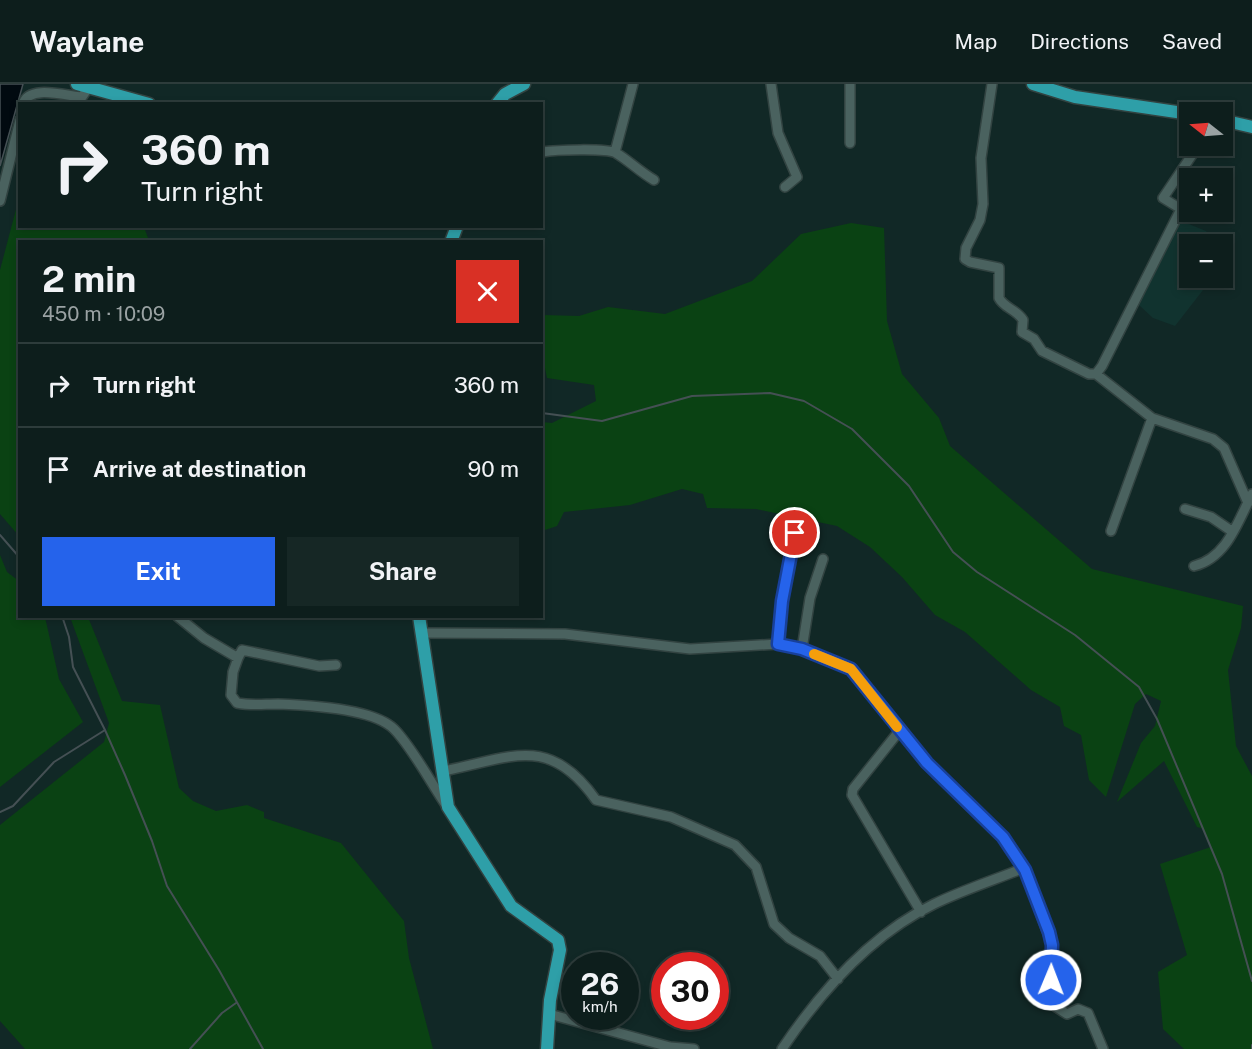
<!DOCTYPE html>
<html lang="en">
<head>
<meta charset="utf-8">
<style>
  body { margin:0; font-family:"Public Sans",sans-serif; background:#162725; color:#f1f3f6; height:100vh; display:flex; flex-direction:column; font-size:22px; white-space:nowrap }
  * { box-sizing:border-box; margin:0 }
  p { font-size:20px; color:#9aa2a3 }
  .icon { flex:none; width:33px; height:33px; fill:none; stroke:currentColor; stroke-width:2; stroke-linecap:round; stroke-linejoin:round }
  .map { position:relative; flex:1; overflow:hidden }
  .details { position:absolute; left:18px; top:156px; width:525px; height:378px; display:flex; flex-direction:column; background:#0d1e1c; border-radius:0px; box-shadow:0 3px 9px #0003,0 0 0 2px #2d3c3b }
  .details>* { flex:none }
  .hud { position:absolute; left:18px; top:18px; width:525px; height:126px; border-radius:0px; box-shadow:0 3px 9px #0003,0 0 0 2px #2d3c3b; background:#0d1e1c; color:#f1f3f6; overflow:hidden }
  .needle { width:39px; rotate:287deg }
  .buttons { position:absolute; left:1179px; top:18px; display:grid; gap:12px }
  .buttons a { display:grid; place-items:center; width:54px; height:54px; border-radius:0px; background:#0d1e1c; box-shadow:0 3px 9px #0003,0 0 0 2px #2d3c3b; font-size:30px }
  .speed { position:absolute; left:561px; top:868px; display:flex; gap:12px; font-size:30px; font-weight:700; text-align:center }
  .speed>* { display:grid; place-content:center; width:78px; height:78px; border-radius:50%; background:#0d1e1c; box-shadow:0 3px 9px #0003,0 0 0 2px #2d3c3b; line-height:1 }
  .speed small { font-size:15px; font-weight:400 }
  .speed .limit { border:9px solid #d22; background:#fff; color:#111 }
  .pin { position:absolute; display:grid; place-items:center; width:51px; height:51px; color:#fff; margin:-26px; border:3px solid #fff; border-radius:50%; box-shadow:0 2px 6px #0007 }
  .me { position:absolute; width:66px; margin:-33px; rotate:1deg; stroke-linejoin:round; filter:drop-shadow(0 0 4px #0008) }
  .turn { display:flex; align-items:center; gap:21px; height:126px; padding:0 24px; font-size:27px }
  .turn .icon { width:78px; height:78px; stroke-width:2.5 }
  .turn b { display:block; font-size:42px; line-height:51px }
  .round { display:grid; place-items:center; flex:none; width:63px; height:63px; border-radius:0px; background:#162725 }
  .head { display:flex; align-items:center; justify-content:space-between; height:102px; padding:0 24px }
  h1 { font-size:36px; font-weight:700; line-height:45px }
  .action { display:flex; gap:12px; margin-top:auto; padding:12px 24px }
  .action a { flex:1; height:69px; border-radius:0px; background:#2563eb; color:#fff; font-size:24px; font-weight:700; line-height:69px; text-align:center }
  .action a+a { background:#162725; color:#f1f3f6 }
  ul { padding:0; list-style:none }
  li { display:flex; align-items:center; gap:18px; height:84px; padding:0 24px; border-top:2px solid #2d3c3b }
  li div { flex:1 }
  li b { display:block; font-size:22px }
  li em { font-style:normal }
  header { display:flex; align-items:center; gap:36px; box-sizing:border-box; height:84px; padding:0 30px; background:#0d1e1c; border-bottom:2px solid #2d3c3b }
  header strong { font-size:28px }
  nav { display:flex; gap:33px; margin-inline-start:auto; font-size:21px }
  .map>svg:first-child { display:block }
  .built { fill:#11332f }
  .green { fill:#0a4213 }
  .water { fill:#010a10; stroke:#455054; stroke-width:1.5 }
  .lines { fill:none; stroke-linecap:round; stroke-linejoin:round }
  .stream { stroke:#455054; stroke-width:2 }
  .minor-casing { stroke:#324341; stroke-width:12 }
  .major-casing { stroke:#324341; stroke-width:15 }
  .minor { stroke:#4a625f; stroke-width:9 }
  .major { stroke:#2e9fa8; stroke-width:12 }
  .route-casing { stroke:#184099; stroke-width:15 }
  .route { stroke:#2563eb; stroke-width:10 }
  .slow { stroke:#f59e0b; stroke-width:10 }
</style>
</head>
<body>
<header>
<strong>Waylane</strong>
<nav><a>Map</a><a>Directions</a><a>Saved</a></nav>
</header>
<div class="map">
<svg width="1252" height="965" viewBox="0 0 1252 965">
  <rect width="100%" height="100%" fill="#112826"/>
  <path class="built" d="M1179,136L1206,147L1212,156L1209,160H1190V194H1209L1203,206L1175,242L1153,234L1139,221Z"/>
  <path class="green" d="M19,114L20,142L144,143L148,154L156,157L20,158L19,452L0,430V186Z
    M851,139L884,144L887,237L902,290L939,334L950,362L1092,485L1243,522L1241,544L1228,586L1236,662L1252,692V965H1184L1163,945L1158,888L1187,871L1160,780L1211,763L1204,745L1197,743L1164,677L1117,718L1141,659L1155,642L1161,617L1146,610L1135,620L1106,713L1089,696L1081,651L1064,642L1060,623L1031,606L965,548L935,531L902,493L870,463L837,442L756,425L707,424L703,410L682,405L630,421L564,428L557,442L542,447V338L552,339L596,317L594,301L547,294L542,270V231L579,232L608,223L665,230L752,197L801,150Z
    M0,471L7,488L19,497L20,532L45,533L59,595L83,638L0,703Z
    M70,533H88L122,617L160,621L179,704L193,717L216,727L247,721L264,728V734L341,759L404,837L409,874L433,965H25L0,937V741L104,658L109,639Z"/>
  <path class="water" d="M0,0H23L0,82Z"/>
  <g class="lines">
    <path class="stream" d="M542,329L602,337L692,312L770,309L804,317L852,345L909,402L953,468L977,488L1075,551L1139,603L1157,635L1222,790L1252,897
      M0,451L20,474
      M62,532L69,553L73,583L105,646L125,691L152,757L167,802L219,886L263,965
      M0,728L13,722L54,678L105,646
      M190,965L222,929L236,919
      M1252,965V961"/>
    <defs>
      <path id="minor" d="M771,0L778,49L797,93L785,103
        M992,0L981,74L983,120L980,136L966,164L965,175L970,178L999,184V214C1004,224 1016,225 1023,236L1022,248L1034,255L1042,267L1089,290H1096L1102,282L1181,125L1163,114L1198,62
        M23,20C29,0 66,12 82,13L88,4
        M850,59V0
        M542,68C555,66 606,64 616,69C628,76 640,88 654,96
        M615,68L633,0
        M0,117L20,36
        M1096,290L1152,334L1213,355L1224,364L1248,419
        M1185,425L1211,433L1233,448
        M1111,447L1152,334
        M1194,482C1227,474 1238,437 1252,410
        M177,532L204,554L238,574L233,588L231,611L237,619C252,622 264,620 278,620C307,621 373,624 394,645C412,663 431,699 446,721
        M421,549L565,550L690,565L778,560L802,565L851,585L927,679L1003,753L1025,786L1052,861L1051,906L1056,923L1067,930L1078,925L1088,929L1103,965
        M778,560L782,517L795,449
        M802,565L810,514L823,475
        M238,574L242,566L319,582L336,581
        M900,646L853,705L852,711L921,828
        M443,687C511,674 549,649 596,716L671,733L735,761L756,783L774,840L789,854L820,872L838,895
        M549,930L670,963L694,965
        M782,965C821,907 870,851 934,820C963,806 994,796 1024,784"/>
      <path id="major" d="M77,0L149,20
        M1033,0L1075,13L1190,30
        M497,20L505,10L524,0
        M1222,36L1252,43
        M451,158L457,142
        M419,532L448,723L511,822L558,856L560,866L550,916L547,965"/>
    </defs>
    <use href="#minor" class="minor-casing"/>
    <use href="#major" class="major-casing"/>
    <use href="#minor" class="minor"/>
    <use href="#major" class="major"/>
  </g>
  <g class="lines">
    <defs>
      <path id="route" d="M795,449L782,517L778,560L802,565L851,585L927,679L1003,753L1025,786L1049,848L1052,861L1051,896"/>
    </defs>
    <use href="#route" class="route-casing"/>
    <use href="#route" class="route"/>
    <path class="slow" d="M814,570L851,585L897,643"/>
  </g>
</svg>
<div class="buttons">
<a><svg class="needle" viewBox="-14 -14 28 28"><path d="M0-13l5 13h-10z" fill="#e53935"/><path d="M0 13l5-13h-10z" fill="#9aa2a3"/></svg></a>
<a>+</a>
<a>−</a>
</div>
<div class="speed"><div>26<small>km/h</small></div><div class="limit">30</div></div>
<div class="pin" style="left:795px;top:449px;background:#d93025"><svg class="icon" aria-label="arrive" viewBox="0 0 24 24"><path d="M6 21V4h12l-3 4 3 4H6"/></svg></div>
<svg class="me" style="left:1051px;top:896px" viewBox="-20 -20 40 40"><circle r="17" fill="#2563eb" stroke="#fff" stroke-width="3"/><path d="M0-11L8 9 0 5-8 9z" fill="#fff"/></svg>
<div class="hud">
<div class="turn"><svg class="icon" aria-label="right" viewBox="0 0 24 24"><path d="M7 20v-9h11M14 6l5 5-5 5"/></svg><div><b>360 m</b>Turn right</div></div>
</div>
<section class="details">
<div class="head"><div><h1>2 min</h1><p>450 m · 10:09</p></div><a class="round" style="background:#d93025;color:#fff"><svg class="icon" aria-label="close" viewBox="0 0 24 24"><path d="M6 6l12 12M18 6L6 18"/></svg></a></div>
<ul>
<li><svg class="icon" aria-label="right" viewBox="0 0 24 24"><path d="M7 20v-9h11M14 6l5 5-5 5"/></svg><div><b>Turn right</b></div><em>360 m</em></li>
<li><svg class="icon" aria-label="arrive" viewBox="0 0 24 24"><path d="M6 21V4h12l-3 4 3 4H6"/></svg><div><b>Arrive at destination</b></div><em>90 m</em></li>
</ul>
<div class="action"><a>Exit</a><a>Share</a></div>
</section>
</div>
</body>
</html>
